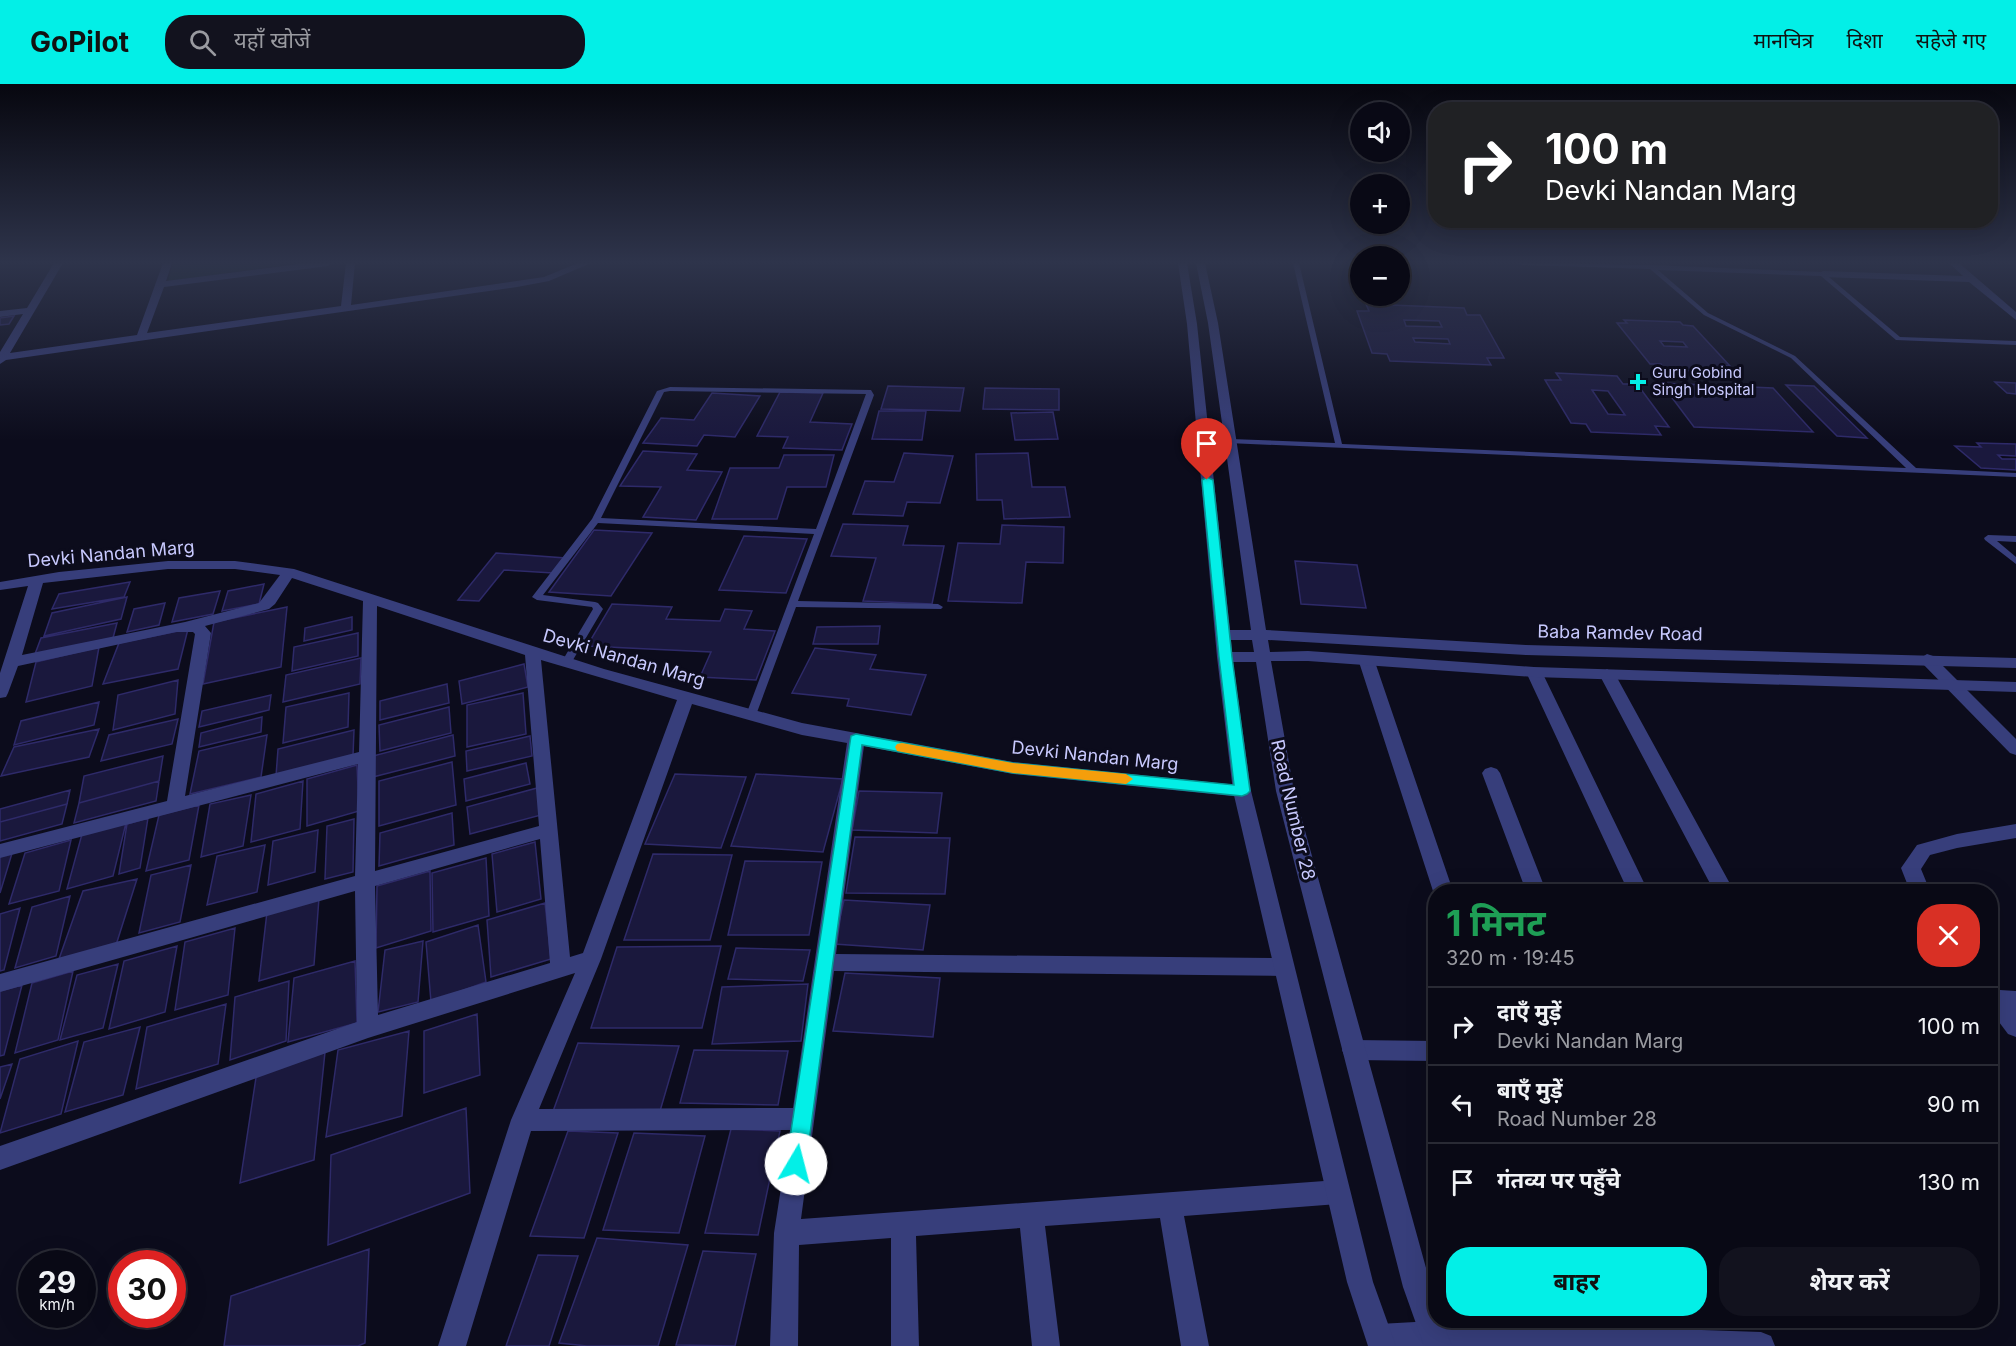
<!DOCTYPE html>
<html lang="hi">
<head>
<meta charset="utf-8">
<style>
  body { margin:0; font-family:Inter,"Noto Sans Devanagari",sans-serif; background:#12121e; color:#f1f3f6; height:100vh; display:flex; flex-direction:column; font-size:22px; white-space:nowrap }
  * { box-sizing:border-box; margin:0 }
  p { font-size:20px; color:#999aa0 }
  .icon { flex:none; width:33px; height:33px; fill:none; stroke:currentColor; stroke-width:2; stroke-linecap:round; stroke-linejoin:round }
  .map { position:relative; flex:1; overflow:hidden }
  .panel { position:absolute; left:1428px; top:800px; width:570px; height:444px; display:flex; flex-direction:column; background:#090915; border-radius:24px; box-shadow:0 6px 24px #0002,0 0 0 2px #292a34 }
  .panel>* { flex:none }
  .banner { position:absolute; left:1428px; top:18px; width:570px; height:126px; border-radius:24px; box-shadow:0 6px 24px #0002,0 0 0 2px #292a34; background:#202124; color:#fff; overflow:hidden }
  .fabs { position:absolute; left:1350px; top:18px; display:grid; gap:12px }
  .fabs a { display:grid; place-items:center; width:60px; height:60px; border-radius:50%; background:#090915; box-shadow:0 6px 24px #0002,0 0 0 2px #292a34; font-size:30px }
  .speed { position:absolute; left:18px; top:1166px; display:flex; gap:12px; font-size:30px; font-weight:700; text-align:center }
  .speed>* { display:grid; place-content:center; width:78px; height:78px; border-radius:50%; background:#090915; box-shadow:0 6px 24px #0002,0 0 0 2px #292a34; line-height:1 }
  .speed small { font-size:15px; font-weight:400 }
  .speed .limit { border:9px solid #d22; background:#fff; color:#111 }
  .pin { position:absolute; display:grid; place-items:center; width:51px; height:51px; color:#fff; margin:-62px -26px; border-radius:50% 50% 50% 0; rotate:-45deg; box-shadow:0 0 6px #0007 }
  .pin .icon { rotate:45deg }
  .me { position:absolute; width:66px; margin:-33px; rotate:8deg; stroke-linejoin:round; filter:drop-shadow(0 0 4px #0008) }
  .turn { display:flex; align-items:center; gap:21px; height:126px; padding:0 18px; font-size:27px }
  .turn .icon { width:78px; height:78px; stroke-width:2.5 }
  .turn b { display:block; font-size:42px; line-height:51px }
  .round { display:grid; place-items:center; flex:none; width:63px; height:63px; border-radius:24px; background:#12121e }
  .head { display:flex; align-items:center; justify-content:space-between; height:102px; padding:0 18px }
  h1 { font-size:36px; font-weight:700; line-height:45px; color:#1e9e55 }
  .button { display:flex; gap:12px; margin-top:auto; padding:12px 18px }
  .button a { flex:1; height:69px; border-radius:24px; background:#03efe7; color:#111; font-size:24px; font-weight:700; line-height:69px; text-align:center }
  .button a+a { background:#12121e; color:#f1f3f6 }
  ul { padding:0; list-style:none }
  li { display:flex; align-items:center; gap:18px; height:78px; padding:0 18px; border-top:2px solid #292a34 }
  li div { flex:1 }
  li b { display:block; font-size:22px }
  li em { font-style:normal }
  header { display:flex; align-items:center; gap:36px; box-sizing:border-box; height:84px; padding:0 30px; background:#03efe7; color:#111 }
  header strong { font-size:28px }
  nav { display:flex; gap:33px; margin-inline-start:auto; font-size:21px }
  .search { width:420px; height:54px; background:#12121e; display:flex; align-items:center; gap:15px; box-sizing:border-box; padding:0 21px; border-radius:24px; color:#999aa0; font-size:22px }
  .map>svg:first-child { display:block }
  .green { fill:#0f2622 }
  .building { fill:#1a183d; stroke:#2e2a69; stroke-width:1.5; fill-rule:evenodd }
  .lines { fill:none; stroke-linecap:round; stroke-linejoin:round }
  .service { fill:#373e7b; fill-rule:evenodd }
  .minor { fill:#373e7b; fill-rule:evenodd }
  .tertiary { fill:#373e7b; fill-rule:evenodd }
  .route { fill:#03efe7; stroke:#029b96; stroke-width:1.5 }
  .slow { fill:#f59e0b }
  .poi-dot { fill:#03efe7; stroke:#0c0c1c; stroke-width:2 }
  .labels { text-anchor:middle; stroke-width:6; stroke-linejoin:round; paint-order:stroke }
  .far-poi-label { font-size:15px; fill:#c8c9fe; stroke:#0c0c1c; text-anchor:start }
  .street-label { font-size:18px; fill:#c8c9fe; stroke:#0c0c1c }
</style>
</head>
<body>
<header>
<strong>GoPilot</strong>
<div class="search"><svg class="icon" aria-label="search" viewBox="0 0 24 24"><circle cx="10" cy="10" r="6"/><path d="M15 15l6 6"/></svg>यहाँ खोजें</div>
<nav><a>मानचित्र</a><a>दिशा</a><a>सहेजे गए</a></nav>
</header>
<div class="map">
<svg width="2016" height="1262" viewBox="0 0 2016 1262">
  <rect width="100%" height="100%" fill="#0c0c1c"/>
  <path class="green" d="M173,179H301L168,197Z"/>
  <path class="building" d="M1366,220L1464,224L1467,231H1480L1504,274H1487L1491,281L1390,277L1387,270L1372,269L1357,227H1369ZM1404,236L1439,237L1442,243L1406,242ZM1413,254L1448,255L1450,260L1415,258Z
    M14,232L9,240L0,241V234Z
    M1624,236L1680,238L1683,241L1693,242L1730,282H1721L1726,288L1665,286L1661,280H1650L1617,239H1627ZM1660,257L1683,258L1687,263L1664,262Z
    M1556,289L1617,292L1623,300H1637L1669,343L1655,342L1661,351L1591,348L1586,340L1571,339L1545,296H1561ZM1592,306L1608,307L1625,331L1608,330Z
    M1995,298L2016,299V310L2007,309Z
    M1661,299L1773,304L1813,348L1694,343Z
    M1786,301L1814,302L1867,354L1837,352Z
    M888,302L964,304L960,327L881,325Z
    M985,304L1059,305V326L983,325Z
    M780,308L823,309L810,338L852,340L842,366L783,364L788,353L757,352Z
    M712,309L760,312L735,353L704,351L697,362L643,359L661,334L694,336Z
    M879,327H926L922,356L872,355Z
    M1053,328L1058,355L1015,356L1011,329Z
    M1977,359L2016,360V372L1998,371L2002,375H2016V386L1981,384L1955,362L1981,363Z
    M643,367L697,370L687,386L722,388L696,436L643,433L661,403L620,402Z
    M904,369L953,372L940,419L907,418L903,432L853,430L865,397L894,398Z
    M1028,369L1032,403H1065L1070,433L1004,435L1002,416H977L976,370Z
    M784,371H834L826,403H787L777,435H712L730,384H779Z
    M843,440L908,442L903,461L944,462L932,520L863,517L876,474L831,472Z
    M1002,441L1064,443L1063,479L1026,478L1022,519L948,517L958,459L1000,460Z
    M594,446L652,449L611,512L549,508Z
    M744,452L807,455L786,509L719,506Z
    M496,469L565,474L553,489L504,486L479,517L458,516Z
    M1295,477L1357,481L1366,524L1301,520Z
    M130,498L124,513L52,525L59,510Z
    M264,500L259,520L222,527L228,507Z
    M220,507L213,530L172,538L179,514Z
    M127,513L121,535L44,552L52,529Z
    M165,519L159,541L127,548L134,525Z
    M612,520L672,523L666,535L720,537L725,525L752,527L744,545L775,547L756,596L700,593L711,568L587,562Z
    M287,523L281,583L203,600L214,538Z
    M352,533V546L304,557L305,544Z
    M117,539L113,554L35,570L41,554Z
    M880,542L878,560H813L817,543Z
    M188,545L178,585L103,600L119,559Z
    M358,549V572L292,587L294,563Z
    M99,563L92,602L26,618L36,578Z
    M815,564L876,571L870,585L926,591L911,631L847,622L849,615L792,609Z
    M361,574L360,600L283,618L286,591Z
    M524,580L528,603L462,620L459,597Z
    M178,596L175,630L113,646L118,611Z
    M447,600L449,619L380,636V617Z
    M349,609L348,643L283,659L286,623Z
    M523,609L526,650L467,663V621Z
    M271,611L269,626L199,643L202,627Z
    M99,618L94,641L14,661L21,637Z
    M449,623L451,649L380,667L379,641Z
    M262,633L261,648L199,663L201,649Z
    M178,635L172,660L101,677L109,651Z
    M99,645L89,673L1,692L14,663Z
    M354,646L353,672L276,692L278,665Z
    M267,651L261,693L190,710L199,667Z
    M453,651L455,672L373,693V672Z
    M530,652L532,672L467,687L466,667Z
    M163,672L159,697L79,719L84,692Z
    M452,678L456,721L379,742V697Z
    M526,679L530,700L466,717L464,695Z
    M357,681L359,727L307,742V695Z
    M675,690L746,693L721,764L645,760Z
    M756,690L843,695L823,768L731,762Z
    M159,697L156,717L74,739L79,719Z
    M303,697L300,745L251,758L256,710Z
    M537,704L541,731L470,750L467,723Z
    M70,706L67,720L0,738V725Z
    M859,707L942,709L937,749L852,746Z
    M251,711L243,762L201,773L210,720Z
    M67,720L62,740L0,757V738Z
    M199,721L189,776L146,787L159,731Z
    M452,729L454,761L379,782L380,749Z
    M148,734L140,784L119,790L127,740Z
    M354,735L353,788L325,795L327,742Z
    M126,739L113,792L67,805L82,750Z
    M318,746L315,788L268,801L273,757Z
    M855,753L950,754L945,810L846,809Z
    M71,756L59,807L9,820L25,769Z
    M535,758L541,815L497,828L492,770Z
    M265,761L257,808L207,821L217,772Z
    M13,766L0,809V769Z
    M653,770L732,771L710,856H624Z
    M486,774L489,832L433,848L432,789Z
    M745,777L822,778L809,851H728Z
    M191,781L180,838L139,849L151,791Z
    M430,787L431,847L376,864L377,802Z
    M137,795L116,861L59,875L83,807Z
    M70,812L56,872L15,884L32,823Z
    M319,814L314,881L259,897L267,828Z
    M844,816L930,821L923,866L834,860Z
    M545,819L551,875L491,893L487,836Z
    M20,824L4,886L0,887V830Z
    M478,841L486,898L431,918L426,858Z
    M235,844L228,911L175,926L185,858Z
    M423,857L418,918L378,928L385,866Z
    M177,862L165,928L109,945L124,877Z
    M721,862L702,944H591L617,863Z
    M736,864L810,866L803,897L728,895Z
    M355,877L357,939L288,958L294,894Z
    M118,880L103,944L60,956L77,891Z
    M73,887L58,956L15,969L32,899Z
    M845,889L940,894L933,953L833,947Z
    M289,897L286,957L230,976L235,913Z
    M808,900L801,957L712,960L722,903Z
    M22,901L4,971L0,972V907Z
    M226,920L218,980L136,1005L147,943Z
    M477,930L480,991L424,1009V947Z
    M140,943L123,1011L65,1028L84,958Z
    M409,947L402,1032L326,1053L338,966Z
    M78,957L61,1030L0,1049L20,975Z
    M578,959L679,962L658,1034L552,1030Z
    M694,966L788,967L778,1021L680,1019Z
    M325,968L314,1076L240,1099L257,987Z
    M12,980L0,1015V983Z
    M466,1024L470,1109L328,1161L331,1071Z
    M731,1045L780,1047L758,1151L705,1149Z
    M568,1047L618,1049L584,1154L530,1152Z
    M634,1049L705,1052L679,1149L603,1146Z
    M597,1154L688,1161L658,1262H587L559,1259Z
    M369,1165L365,1259L358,1262H224L231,1212Z
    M703,1167L756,1170L735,1262L676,1261Z
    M538,1171L578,1172L549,1262H506Z"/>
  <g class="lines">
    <path class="service" d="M1293,179H1299L1342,360L1906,384L1791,274L1704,231L1650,185L1521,181L1518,179L1651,181L1823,188L1900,253L2016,257V261L1896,256L1821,192L1658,186L1708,229L1795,272L1916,384L2016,389V393L1228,359V355H1231L1335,359Z
      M670,303L871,306L874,311L798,517L938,520L943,523L941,525L796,523L756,631L751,635L746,631L814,450L598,439L543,511L595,518L598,519L603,525L570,581H562L561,579L593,525L592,523L537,516L532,513L592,435L657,307ZM670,307L866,310L816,445L601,434L664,308Z
      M1988,451L2016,452V458L1997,457L2016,473V480L1985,456L1984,454Z"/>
    <path class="minor" d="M54,179H63L10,269L137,251L163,179H172L166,197L306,179H332L328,182L164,203L147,249L341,222L346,179H355L351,221L544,193L578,179H591L549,197L517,203L6,276L0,280V268L23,230L0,233V227L27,224Z
      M1949,179H1959L2016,228V236L1969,198L1823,193L1818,190L1823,187L1963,192Z
      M168,477H235L294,485L604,585L802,639L1013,678L1248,702L1251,707L1248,712L1242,713L1013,690L864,662L836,870L1284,874L1291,877L1294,883L1291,889L1284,892L834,887L801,1135L1338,1096L1347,1099L1350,1108L1347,1117L1338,1120L1184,1132L1209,1262H1181L1160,1134L1045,1142L1060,1262H1032L1020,1144L916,1152L919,1262H891V1154L799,1161L798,1262H770L774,1149L790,1046L531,1047L466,1262H438L511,1036L575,889L368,954L0,1086V1062L357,938L355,807L0,908V890L355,792L358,680L0,774V760L167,717L195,550L193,548H176L18,582L8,609L6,613L0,614V589L28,502L0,506V498L59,488ZM168,485H235L280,491L259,519L185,538L22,571L43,499ZM292,494L363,517L359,668L185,712L211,549L205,542L269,525L275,520ZM377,522L525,571L539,742L375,787ZM541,576L677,616L583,869L570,873ZM692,620L802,651L847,659L793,1024L539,1025L601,875ZM540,755L550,879L378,931L375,802Z
      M1927,570L1933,572L2016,655V671L2010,669L1921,578L1919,575Z
      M1367,573L1375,578L1453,807H1436V811L1433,807L1359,578Z
      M1534,583L1542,588L1648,807H1628L1526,588Z
      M1607,585L1615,590L1734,807H1714L1599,590Z
      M1491,683L1497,685L1500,689L1546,807H1526L1482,689L1485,685Z
      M2016,740V754L1957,764L1930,771L1921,785L1930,807H1910L1901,784L1917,761L1957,750Z
      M1990,900L2000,906L2016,907V953L2008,950L1990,926Z
      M1353,956L1436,957V977L1353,976L1345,973L1342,966L1345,959Z
      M1433,1237L1761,1248L1771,1252L1775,1262H1369L1366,1253L1369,1243L1379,1240Z"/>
    <path class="tertiary" d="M1178,179H1187L1197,240L1230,546H1251L1208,239L1196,179H1205L1218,239L1266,546L1526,561L2016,574V584L1526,571L1268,556L1270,568L1308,567L1534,583L2016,598V608L1534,593L1308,577H1271L1294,707L1436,1220V1236H1442L1452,1262H1424L1403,1203L1276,707L1256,578H1233L1251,707L1373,1198L1396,1262H1368L1347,1198L1233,707L1217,573L1187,240ZM1231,556H1252L1254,568H1232Z"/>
  </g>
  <linearGradient id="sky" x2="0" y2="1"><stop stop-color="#07070f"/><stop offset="0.5" stop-color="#2e344b"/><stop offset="1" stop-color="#2e344b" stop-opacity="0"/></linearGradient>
  <rect width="2016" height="356" fill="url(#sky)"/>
  <path class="route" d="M1207,393L1213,396L1232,573L1250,707L1247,710L1242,712L1013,689L862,661L806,1080L803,1087L796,1090L789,1087L786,1080L851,652L856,650L1013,679L1234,701L1219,573L1202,396Z"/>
  <path class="slow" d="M902,659L1013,679L1126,690L1133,695L1126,700L1013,689L897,667L895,663L897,660Z"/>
  <path class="poi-dot" d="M1635 289h6v6h6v6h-6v6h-6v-6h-6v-6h6z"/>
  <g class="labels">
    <g class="far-poi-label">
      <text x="1652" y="294">Guru Gobind<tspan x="1652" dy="17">Singh Hospital</tspan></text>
    </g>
    <g class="street-label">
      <text transform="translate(111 470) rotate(-5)" y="6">Devki Nandan Marg</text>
      <text transform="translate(1620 549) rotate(1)" y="6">Baba Ramdev Road</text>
      <text transform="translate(624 574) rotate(16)" y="6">Devki Nandan Marg</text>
      <text transform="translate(1095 672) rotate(6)" y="6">Devki Nandan Marg</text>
      <text transform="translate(1293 726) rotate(77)" y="6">Road Number 28</text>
    </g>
  </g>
</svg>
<div class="fabs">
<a><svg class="icon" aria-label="sound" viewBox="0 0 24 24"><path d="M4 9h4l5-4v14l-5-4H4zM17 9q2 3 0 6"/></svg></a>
<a>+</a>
<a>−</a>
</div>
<div class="speed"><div>29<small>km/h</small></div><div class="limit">30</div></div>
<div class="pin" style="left:1207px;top:396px;background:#d93025"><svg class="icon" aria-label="arrive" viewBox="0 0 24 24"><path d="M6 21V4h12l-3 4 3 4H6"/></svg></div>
<svg class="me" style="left:796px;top:1080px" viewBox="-20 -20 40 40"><circle r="19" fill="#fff"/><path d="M0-13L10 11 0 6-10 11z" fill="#03efe7"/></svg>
<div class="banner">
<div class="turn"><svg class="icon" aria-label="right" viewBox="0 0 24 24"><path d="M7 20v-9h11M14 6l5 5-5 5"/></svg><div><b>100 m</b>Devki Nandan Marg</div></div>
</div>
<section class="panel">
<div class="head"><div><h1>1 मिनट</h1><p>320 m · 19:45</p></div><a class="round" style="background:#d93025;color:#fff"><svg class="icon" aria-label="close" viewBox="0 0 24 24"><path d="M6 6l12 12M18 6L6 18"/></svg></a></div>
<ul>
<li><svg class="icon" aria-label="right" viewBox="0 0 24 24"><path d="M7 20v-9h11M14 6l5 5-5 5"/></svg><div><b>दाएँ मुड़ें</b><p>Devki Nandan Marg</p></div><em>100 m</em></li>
<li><svg class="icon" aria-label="left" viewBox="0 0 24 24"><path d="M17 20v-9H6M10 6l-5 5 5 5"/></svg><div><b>बाएँ मुड़ें</b><p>Road Number 28</p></div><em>90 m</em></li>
<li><svg class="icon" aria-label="arrive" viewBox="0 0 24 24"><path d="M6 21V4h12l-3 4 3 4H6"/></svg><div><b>गंतव्य पर पहुँचे</b></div><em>130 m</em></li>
</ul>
<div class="button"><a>बाहर</a><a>शेयर करें</a></div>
</section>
</div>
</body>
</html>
